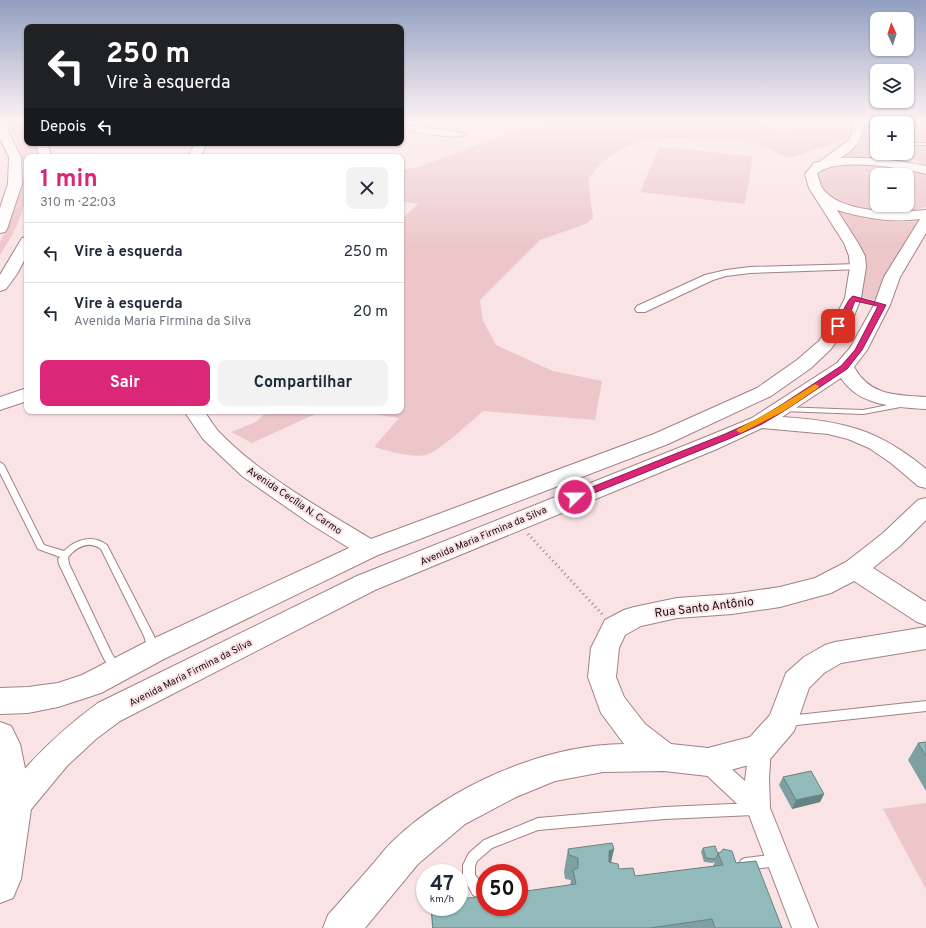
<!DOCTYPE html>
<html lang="pt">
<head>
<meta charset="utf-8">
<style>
  body { margin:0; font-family:Overpass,sans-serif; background:#f2f2f3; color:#1f2937; height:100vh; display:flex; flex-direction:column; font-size:15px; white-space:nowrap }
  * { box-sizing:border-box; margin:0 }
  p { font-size:13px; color:#747a83 }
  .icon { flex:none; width:22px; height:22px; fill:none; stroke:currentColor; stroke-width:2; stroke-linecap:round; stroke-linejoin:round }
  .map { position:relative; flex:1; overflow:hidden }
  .details { position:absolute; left:24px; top:154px; width:380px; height:260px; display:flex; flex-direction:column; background:#fff; border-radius:8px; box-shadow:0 1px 3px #0004 }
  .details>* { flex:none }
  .banner { position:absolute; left:24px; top:24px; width:380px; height:122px; border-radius:8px; box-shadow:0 1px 3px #0004; background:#202124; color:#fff; overflow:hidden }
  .needle { width:26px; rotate:356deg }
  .tools { position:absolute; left:870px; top:12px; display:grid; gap:8px }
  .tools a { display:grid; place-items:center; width:44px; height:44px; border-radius:8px; background:#fff; box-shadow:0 1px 3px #0004; font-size:20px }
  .speed { position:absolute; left:416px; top:864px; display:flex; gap:8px; font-size:20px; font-weight:700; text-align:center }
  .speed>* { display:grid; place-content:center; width:52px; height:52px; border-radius:50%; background:#fff; box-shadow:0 1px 3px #0004; line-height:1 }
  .speed small { font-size:10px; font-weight:400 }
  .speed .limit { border:6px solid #d22; background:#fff; color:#111 }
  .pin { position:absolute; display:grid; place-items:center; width:34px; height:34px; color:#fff; margin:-17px; border-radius:8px; box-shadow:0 2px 6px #0006 }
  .me { position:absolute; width:44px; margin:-22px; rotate:68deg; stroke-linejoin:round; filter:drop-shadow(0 0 3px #0008) }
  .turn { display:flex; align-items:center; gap:14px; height:84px; padding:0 16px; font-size:18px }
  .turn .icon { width:52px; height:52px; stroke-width:2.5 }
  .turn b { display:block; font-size:28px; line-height:34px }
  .then { display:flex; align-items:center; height:38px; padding:0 16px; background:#0003; gap:8px; font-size:15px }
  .round { display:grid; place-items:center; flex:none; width:42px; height:42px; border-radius:8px; background:#f2f2f3 }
  .headline { display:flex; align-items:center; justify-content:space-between; height:68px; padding:0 16px }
  h1 { font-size:24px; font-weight:700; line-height:30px; color:#db2777 }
  .primary-button { display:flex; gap:8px; margin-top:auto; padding:8px 16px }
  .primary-button a { flex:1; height:46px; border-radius:8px; background:#db2777; color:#fff; font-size:16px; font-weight:700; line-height:46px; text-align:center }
  .primary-button a+a { background:#f2f2f3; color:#1f2937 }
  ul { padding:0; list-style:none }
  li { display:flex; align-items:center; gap:12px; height:60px; padding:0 16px; border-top:1px solid #e0e1e3 }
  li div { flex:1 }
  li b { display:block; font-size:15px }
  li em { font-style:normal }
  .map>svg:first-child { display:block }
  .green { fill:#ecc6c9; fill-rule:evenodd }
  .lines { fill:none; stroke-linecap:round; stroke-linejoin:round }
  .lane-casing { stroke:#a38183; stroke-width:2 }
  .street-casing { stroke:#a38183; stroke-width:2 }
  .secondary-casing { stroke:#a38183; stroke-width:2 }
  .primary-casing { stroke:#a38183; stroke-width:2 }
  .path { stroke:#9a8889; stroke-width:3; stroke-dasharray:1 3.5; stroke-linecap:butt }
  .lane { fill:#fff; fill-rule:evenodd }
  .street { fill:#fff; fill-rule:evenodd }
  .secondary { fill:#fff; fill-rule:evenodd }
  .primary { fill:#fff; fill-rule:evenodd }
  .wall { fill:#7ea0a1 }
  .shaded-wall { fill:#678283 }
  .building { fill:#93babb; stroke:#678283 }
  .route { fill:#db2777; stroke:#8e194d }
  .slow { fill:#f59e0b }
  .labels { text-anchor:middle; stroke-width:4; stroke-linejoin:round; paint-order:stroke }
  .street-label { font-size:10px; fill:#180c0d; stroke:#fae3e4 }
  .near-street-label { font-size:12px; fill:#180c0d; stroke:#fae3e4 }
</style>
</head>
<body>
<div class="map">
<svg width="926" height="928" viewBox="0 0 926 928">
  <rect width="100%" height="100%" fill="#fae3e4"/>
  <path class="green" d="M1,120H18L27,130V143H35L39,157H27V173H24C24,150 16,135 1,120Z
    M557,120H752L768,126L771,131C797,134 819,129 844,124L849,136L848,139L789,158C778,154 767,147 755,144C744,140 728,141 716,140C665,136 621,133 588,179L593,218L586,224L540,240L480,300L483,321L496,345L553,371L602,381L595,420L483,411C473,420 437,453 426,455C410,458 389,451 374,447L399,418L357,411H401V220L418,204L401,201V170L418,167L480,144Z
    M861,120H871L874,140L877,144V153H886L905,164L834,160L858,146L863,139Z
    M879,120H926V165L901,153H907V123H879Z
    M659,147L753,156L745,204L640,192Z
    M867,164L884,165L926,175V207C918,209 909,213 902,213C881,213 814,205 819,175L828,167ZM877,175H907V205H877Z
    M27,179C27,210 16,230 0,255V242L12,218L22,181Z
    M835,208C862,217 891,224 920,221L876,301L859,296C861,289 865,281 866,273C871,252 846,225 835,208Z
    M267,411H322L252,443L231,432L256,422Z
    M926,803V889L883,809Z"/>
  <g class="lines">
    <defs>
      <path id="lane" d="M907,143H926V145H907Z
        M903,402H906L907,404L906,406L863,414L782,411L778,409L782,407L863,410Z
        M0,462L4,465L44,545L64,551C76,539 93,534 107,545L154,636L158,649L157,652L153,653L149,652L144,636L101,549C88,540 77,547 68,557L69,564L112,654L121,668L120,671L116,672L112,671L104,659L59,564L58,559L60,557L38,549L0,473Z
        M926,701V711L788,726L784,724L782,721L784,718L788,716Z
        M754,803L758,805L760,809L758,813L754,815L665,819L538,830L492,848L477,861L475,866V875L485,887V901L473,895L463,877V865L469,853L484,840L538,818L665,807Z
        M778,854L782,856L784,860L782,864L778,866L745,870L741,868L739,864L741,860L745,858Z"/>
      <path id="street" d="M401,125C410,126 463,131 466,134C458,141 413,131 401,129Z
        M858,264L862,265L864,267L862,269L750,273L726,276L713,280L645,312H637L635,309L637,306L705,275L726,270L750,267Z
        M760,738L768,741L771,748L769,778L770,808L818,928H792L749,815L700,769L697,762L700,755L708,752L716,755L745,781L749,748L752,741Z"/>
      <path id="secondary" d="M20,120H27V126L23,125Z
        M853,120H863C865,139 855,149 840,158C869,157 897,160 926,166V174C903,168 834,156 817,174C819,178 820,183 821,186C837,214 899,213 926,210V233L900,277L890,305L867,350L854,367C870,396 896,395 926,397V409C895,407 859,406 841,378L782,417C843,421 878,429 926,469V488L918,486L891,463L869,448L848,439L828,434L762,428L717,449L375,590L120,721L96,739L67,766L28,813L16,817L4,813L0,803C2,791 13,782 21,773C45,746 69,724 98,703L357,576L701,439L752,418L837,363L850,348L874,305L884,277L920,219C892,223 864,218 837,210L858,243L865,256L866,267L861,298L854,316L831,349L811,368L771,396L668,444L378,555L164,659L101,693L58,707L28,713L0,714V688L28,687L58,683L82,675L144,643L349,548L309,523L242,476L203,439L184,411H204C209,418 213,425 218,431C259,474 320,508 371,539L654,434L757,388L797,360L819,341L836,316L845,298L850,267L849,256L844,243L809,188L805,174L814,163L819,162L849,140L853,128Z
        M869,120H879L880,123H877V139L873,138Z
        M0,124L6,127L21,157L22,184L7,229L5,232L0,233V208L8,184L9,157L0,139Z
        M35,143H47L52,157H40Z
        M195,143H207L200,157H188Z
        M27,237V255L17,274L6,289L0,291V275L22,238Z
        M27,388V401L0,410V397Z
        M926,498V520L900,546L873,568L926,602V625L917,622L854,581L831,593L780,607L732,614L677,618L641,626L625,635L619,648L616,677L624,697L645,724L671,744L708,748L750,737L770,715L786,673L804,657L825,645L835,642L926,627V649L841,663L824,673L809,688L794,731L771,758L760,762L708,776L664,771L603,772L555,781L516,797L465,824L418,864L365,928H323L328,915C343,898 357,882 372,865C379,857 386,847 394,840C452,785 544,745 624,744L601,713L588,677L591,648L605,620L624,610L634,607L677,598L732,594L780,587L815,578L846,562L882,534L918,500Z"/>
      <path id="primary" d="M0,722L11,726L20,744L32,802L21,879L13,898L0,903Z"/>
    </defs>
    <use href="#lane" class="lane-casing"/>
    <use href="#street" class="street-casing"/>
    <use href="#secondary" class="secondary-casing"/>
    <use href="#primary" class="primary-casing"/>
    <path class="path" d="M528,534L602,614"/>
    <use href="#lane" class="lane"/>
    <use href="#street" class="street"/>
    <use href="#secondary" class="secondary"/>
    <use href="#primary" class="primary"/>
  </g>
  <path class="wall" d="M926,742V791L908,760L918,743Z
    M783,777L824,794L820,802L792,809L779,785Z
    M703,848L718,854V853L736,863L782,928H432L431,907L570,885L571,880L565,879L564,872L568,849H614L611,863L619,869L635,876L713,866L715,862L713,863L704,862L701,852Z"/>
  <path class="shaded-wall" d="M824,794L820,802L792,809L796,800Z
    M614,849L608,873L609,851Z"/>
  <path class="building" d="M926,742V756L918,743Z
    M811,771L824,794L796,800L783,777Z
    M612,843L614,849L609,851V862L618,864L619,869L633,868L635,876L723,865L718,853L721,852L723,849L732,851L736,863L756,861L782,928H715L712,919L650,928H433L431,907H459V899L485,896V907H519V892L576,884L573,870L578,868V858L569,855L568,849Z
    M715,846L718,854L716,858L715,859L706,858L703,848Z"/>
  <linearGradient id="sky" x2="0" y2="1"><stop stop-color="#929fc0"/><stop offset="0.48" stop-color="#fdf2f3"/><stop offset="1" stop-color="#fdf2f3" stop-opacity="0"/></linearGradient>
  <rect width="926" height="250" fill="url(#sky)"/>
  <path class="route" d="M853,296L886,305L862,350L847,369L784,411L762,424L731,438L579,499H572L570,497L572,495L725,434L756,420L778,407L841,366L855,350L878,306L855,301L849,316L841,327H836L835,326C840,319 847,299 853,296Z"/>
  <path class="slow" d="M815,384L819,386L818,388L784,411L743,432L740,433L736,430L778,407Z"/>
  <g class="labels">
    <g class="street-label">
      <text transform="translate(295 500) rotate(34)" y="4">Avenida Cecília N. Carmo</text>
      <text transform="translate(483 535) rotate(-23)" y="4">Avenida Maria Firmina da Silva</text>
      <text transform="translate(190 672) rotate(-27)" y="4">Avenida Maria Firmina da Silva</text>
    </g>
    <g class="near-street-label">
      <text transform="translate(704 607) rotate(-7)" y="4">Rua Santo Antônio</text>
    </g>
  </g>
</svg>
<div class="tools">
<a><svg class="needle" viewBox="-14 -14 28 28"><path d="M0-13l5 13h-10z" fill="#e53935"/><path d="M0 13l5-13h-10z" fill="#747a83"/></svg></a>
<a><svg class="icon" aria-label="layers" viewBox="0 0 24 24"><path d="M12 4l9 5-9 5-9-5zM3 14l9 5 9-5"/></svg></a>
<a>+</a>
<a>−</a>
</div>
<div class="speed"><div>47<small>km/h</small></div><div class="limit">50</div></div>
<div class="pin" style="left:838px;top:326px;background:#d93025"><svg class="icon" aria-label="arrive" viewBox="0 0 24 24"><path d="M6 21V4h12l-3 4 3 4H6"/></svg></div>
<svg class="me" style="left:575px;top:497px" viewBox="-20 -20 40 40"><circle r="17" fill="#db2777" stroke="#fff" stroke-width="3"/><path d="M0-11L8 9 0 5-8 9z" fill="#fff"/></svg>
<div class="banner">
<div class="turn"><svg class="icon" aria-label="left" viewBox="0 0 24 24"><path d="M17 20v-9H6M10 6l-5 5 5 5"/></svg><div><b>250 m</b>Vire à esquerda</div></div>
<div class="then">Depois<svg class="icon" aria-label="left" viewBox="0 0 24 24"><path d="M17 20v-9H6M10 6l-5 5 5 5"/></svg></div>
</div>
<section class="details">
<div class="headline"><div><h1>1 min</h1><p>310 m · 22:03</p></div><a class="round"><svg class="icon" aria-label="close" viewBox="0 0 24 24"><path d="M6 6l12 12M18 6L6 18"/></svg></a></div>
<ul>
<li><svg class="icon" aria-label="left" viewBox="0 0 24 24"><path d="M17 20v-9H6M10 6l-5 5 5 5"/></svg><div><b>Vire à esquerda</b></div><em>250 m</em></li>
<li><svg class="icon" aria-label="left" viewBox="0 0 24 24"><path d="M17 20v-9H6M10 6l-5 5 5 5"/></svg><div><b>Vire à esquerda</b><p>Avenida Maria Firmina da Silva</p></div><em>20 m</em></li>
</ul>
<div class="primary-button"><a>Sair</a><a>Compartilhar</a></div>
</section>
</div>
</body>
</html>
